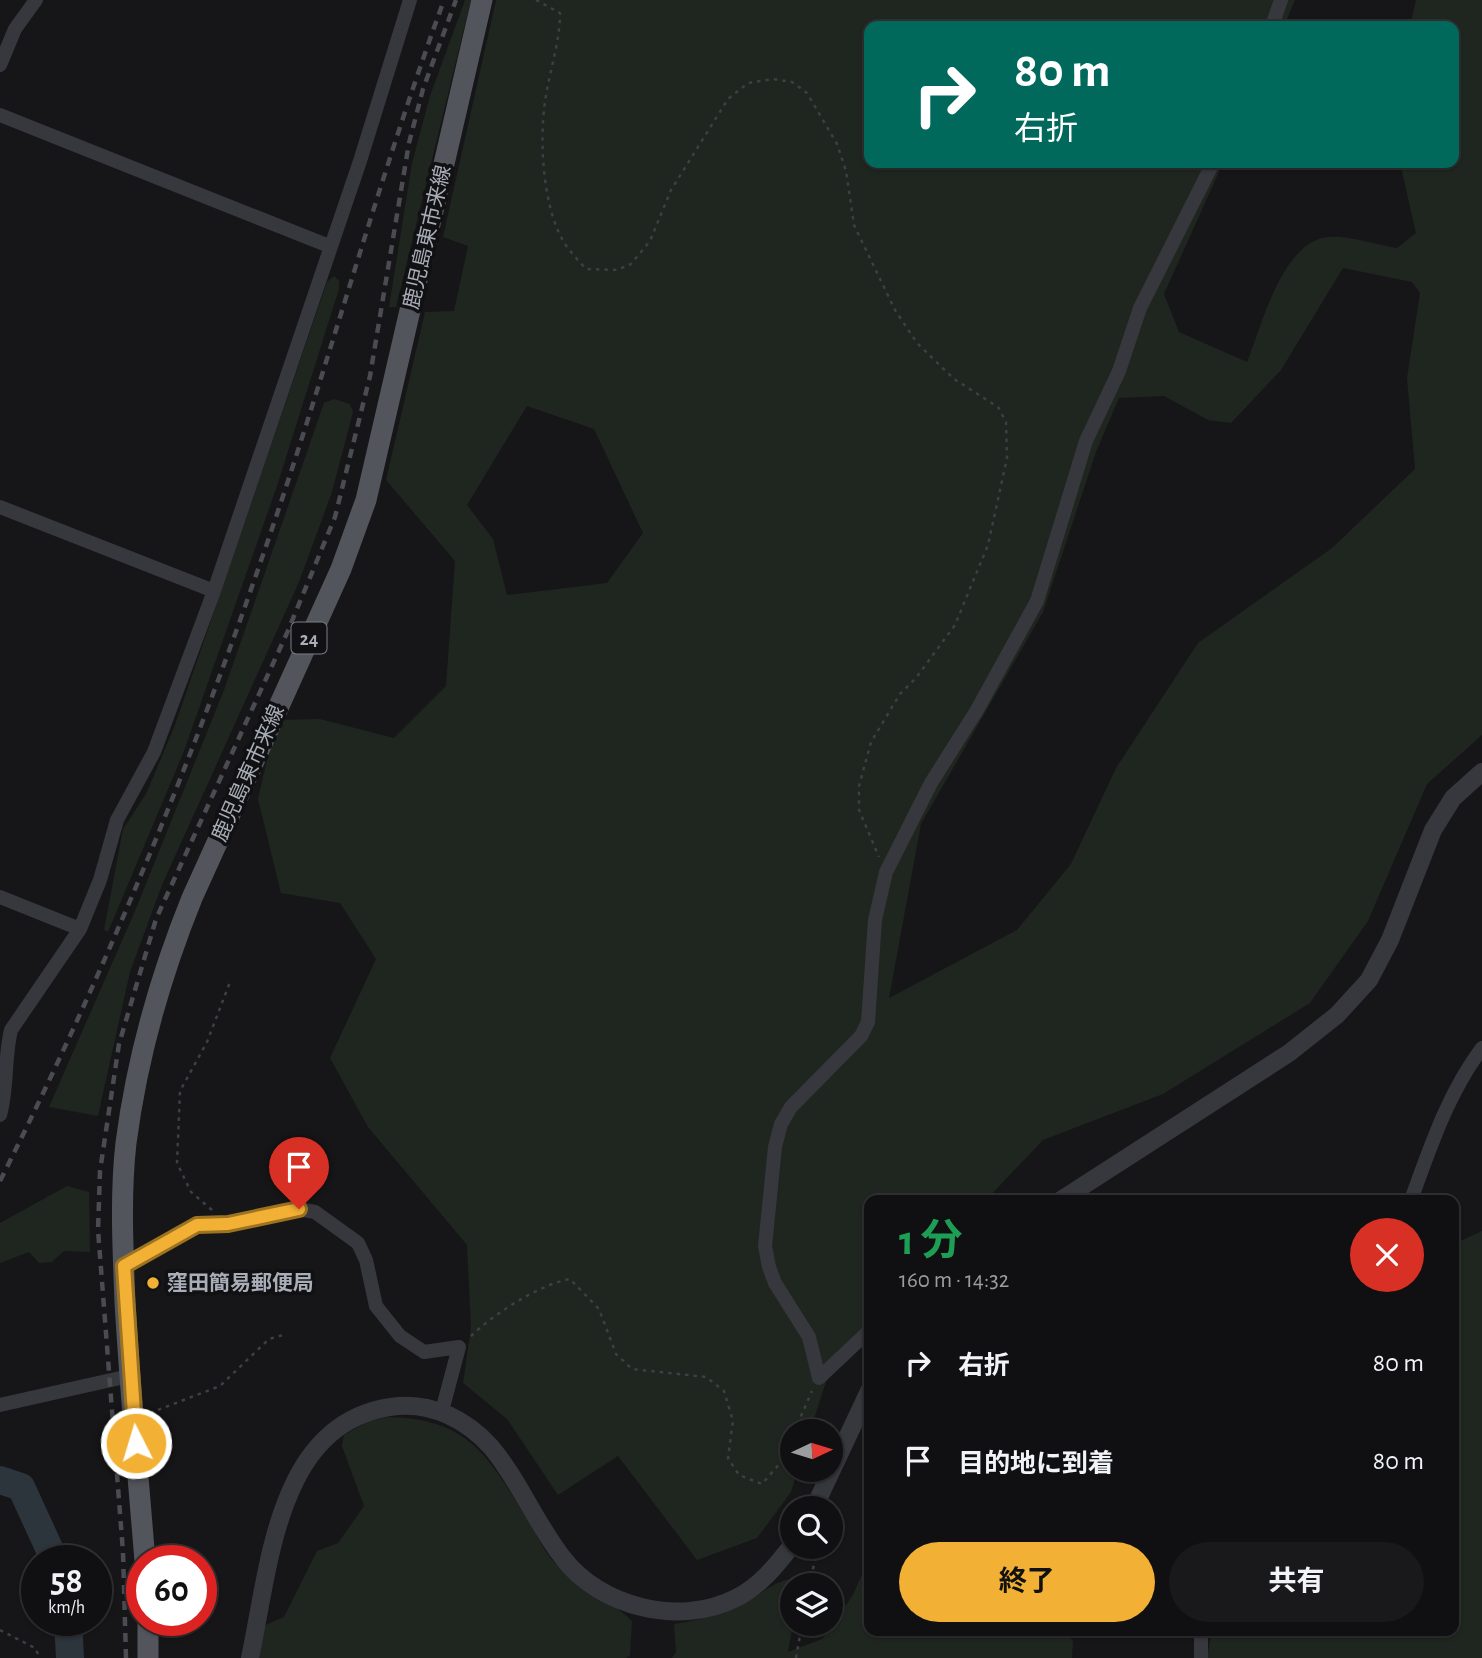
<!DOCTYPE html>
<html lang="ja">
<head>
<meta charset="utf-8">
<style>
  body { margin:0; font-family:"Alegreya Sans","Noto Sans JP",sans-serif; background:#19191b; color:#f1f3f6; height:100vh; display:flex; flex-direction:column; font-size:26px; white-space:nowrap }
  * { box-sizing:border-box; margin:0 }
  p { font-size:23px; color:#9c9d9f }
  .icon { flex:none; width:38px; height:38px; fill:none; stroke:currentColor; stroke-width:2; stroke-linecap:round; stroke-linejoin:round }
  .map { position:relative; flex:1; overflow:hidden }
  .sheet { position:absolute; left:864px; top:1195px; width:595px; height:441px; display:flex; flex-direction:column; background:#101012; border-radius:14px; box-shadow:0 2px 5px #0004,0 0 0 2px #303032 }
  .sheet>* { flex:none }
  .guide { position:absolute; left:864px; top:21px; width:595px; height:147px; border-radius:14px; box-shadow:0 2px 5px #0004,0 0 0 2px #303032; background:#00695c; color:#fff; overflow:hidden }
  .needle { width:46px; rotate:86deg }
  .fabs { position:absolute; left:780px; top:1419px; display:grid; gap:14px }
  .fabs a { display:grid; place-items:center; width:63px; height:63px; border-radius:50%; background:#101012; box-shadow:0 2px 5px #0004,0 0 0 2px #303032; font-size:35px }
  .speed { position:absolute; left:21px; top:1545px; display:flex; gap:14px; font-size:35px; font-weight:700; text-align:center }
  .speed>* { display:grid; place-content:center; width:91px; height:91px; border-radius:50%; background:#101012; box-shadow:0 2px 5px #0004,0 0 0 2px #303032; line-height:1 }
  .speed small { font-size:18px; font-weight:400 }
  .speed .limit { border:10px solid #d22; background:#fff; color:#111 }
  .pin { position:absolute; display:grid; place-items:center; width:60px; height:60px; color:#fff; margin:-72px -30px; border-radius:50% 50% 50% 0; rotate:-45deg; box-shadow:0 0 7px #0007 }
  .pin .icon { rotate:45deg }
  .me { position:absolute; width:77px; margin:-38px; rotate:355deg; stroke-linejoin:round; filter:drop-shadow(0 0 5px #0008) }
  .turn { display:flex; align-items:center; gap:24px; height:147px; padding:0 35px; font-size:32px }
  .turn .icon { width:91px; height:91px; stroke-width:2.5 }
  .turn b { display:block; font-size:49px; line-height:60px }
  .round { display:grid; place-items:center; flex:none; width:74px; height:74px; border-radius:37px; background:#19191b }
  .head { display:flex; align-items:center; justify-content:space-between; height:119px; padding:0 35px }
  h1 { font-size:42px; font-weight:700; line-height:52px; color:#1e9e55 }
  .primary-button { display:flex; gap:14px; margin-top:auto; padding:14px 35px }
  .primary-button a { flex:1; height:80px; border-radius:42px; background:#f2b134; color:#111; font-size:28px; font-weight:700; line-height:80px; text-align:center }
  .primary-button a+a { background:#19191b; color:#f1f3f6 }
  ul { padding:0; list-style:none }
  li { display:flex; align-items:center; gap:21px; height:98px; padding:0 35px }
  li div { flex:1 }
  li b { display:block; font-size:26px }
  li em { font-style:normal }
  .map>svg:first-child { display:block }
  .green { fill:#1e261f; fill-rule:evenodd }
  .lines { fill:none; stroke-linecap:round; stroke-linejoin:round }
  .river { stroke:#2c353c; stroke-width:28 }
  .path { stroke:#3d3f44; stroke-width:2.5; stroke-dasharray:3.5 5; stroke-linecap:butt }
  .minor { stroke:#37383d; stroke-width:14 }
  .tertiary { stroke:#37383d; stroke-width:18 }
  .primary { stroke:#53555c; stroke-width:21 }
  .rail { stroke:#4a4c52; stroke-width:4.5; stroke-dasharray:9 7; stroke-linecap:butt }
  .route-casing { stroke:#9d7322; stroke-width:18 }
  .route { stroke:#f2b134; stroke-width:12 }
  .poi-dot { fill:#f2b134; stroke:#111113; stroke-width:2.5 }
  .labels { text-anchor:middle; stroke-width:7; stroke-linejoin:round; paint-order:stroke }
  .shield { fill:#111113; stroke:#7b7e86; stroke-width:2 }
  .shield-label { font-size:19px; font-weight:bold; fill:#a8adb8 }
  .street-label { font-size:21px; fill:#a8adb8; stroke:#111113 }
  .poi-label { font-size:21px; font-weight:bold; fill:#a8adb8; stroke:#111113; text-anchor:start }
</style>
</head>
<body>
<div class="map">
<svg width="1482" height="1658" viewBox="0 0 1482 1658">
  <rect width="100%" height="100%" fill="#161618"/>
  <path class="green" d="M465,0H471L396,307H389L412,163L430,96Z
    M496,0H1295L1284,26H870V163H1223L1164,294L1179,332L1247,362C1261,328 1282,241 1328,237C1346,235 1378,245 1397,248L1416,233L1400,163H1454V26H1410L1416,0H1482V735L1427,784L1368,921L1310,1003L1163,1094L1043,1140L986,1200H870V1327L828,1376L810,1431L793,1432V1470H798L791,1492L757,1538L697,1560L618,1456L558,1495L507,1419L463,1383L471,1328L467,1245L368,1127L330,1058L376,959L340,903L281,893L258,799L276,720L320,719L394,738L446,686L455,561L386,480L425,312L454,311L468,246L443,237ZM1343,268L1412,282L1420,293L1407,378L1415,469L1332,548L1198,643L1116,768L1071,864L1017,930L889,998L921,824L1043,612L1096,452L1119,398L1164,396L1208,420L1231,423L1281,370ZM527,406L594,429L643,533L607,583L507,595L493,539L467,505Z
    M334,276L339,281V289L277,486L184,751L108,932L104,930L123,829L146,794L175,725L327,282Z
    M334,399L350,404L353,412L332,492L299,582L162,885L130,972L98,1116L49,1107L135,911L224,690L324,403Z
    M67,1186L89,1192L90,1252L64,1251L52,1262L39,1263L29,1252L0,1263V1223Z
    M1482,1231V1658H1207L1212,1631H1454V1244Z
    M389,1417C471,1419 489,1458 529,1522C537,1535 544,1552 555,1563C578,1587 609,1598 632,1621L630,1655L626,1658H256L261,1627L284,1617L317,1551L338,1543L364,1506L342,1446L344,1435L369,1421Z
    M870,1555V1631H1060L1073,1640L1072,1658H672L676,1652L674,1624C699,1620 721,1615 743,1604C769,1590 771,1581 802,1577L814,1585L793,1586V1624H799L792,1630L788,1652L822,1639L853,1595Z"/>
  <g class="lines">
    <path class="river" d="M0,1480L21,1487L55,1561
      M68,1620L70,1658"/>
    <path class="path" d="M536,0L560,13C560,43 549,72 545,102C539,142 543,210 565,244C571,253 579,261 586,269L617,270L631,264L650,241L671,190L728,99L748,83L773,79L792,82L807,93L837,144L846,171L854,225L895,310L917,343L954,379L998,407L1006,422L1007,458L988,545L955,625L916,678L900,694L871,742L859,786V810L879,857
      M212,1210L191,1192L177,1163L180,1091L207,1042L230,982
      M471,1336C494,1314 538,1285 570,1279L599,1309L616,1354L632,1369L706,1377L724,1391L733,1421L728,1458L739,1475L762,1484L782,1461L793,1435
      M150,1413L220,1386L269,1339L287,1334
      M794,1432L812,1391
      M810,1586L817,1547
      M0,1630L35,1648L40,1658
      M796,1658L802,1624"/>
    <path class="minor" d="M1272,26L1281,0
      M0,65L15,29L36,0
      M0,115L329,246
      M0,507L214,591
      M0,897L80,929
      M0,1115C8,1087 4,1058 11,1030L80,929L100,880L117,820L154,752L214,591L360,161L410,0
      M1411,1200C1430,1148 1448,1093 1482,1048
      M124,1266L197,1225L228,1224L299,1209L315,1212L358,1243L366,1260L376,1306L400,1336L424,1352L459,1347L442,1411
      M870,1330L819,1378L809,1337L775,1283L769,1267L765,1246L775,1147L781,1124L791,1107L861,1036L868,1022L875,920L886,872L931,783L977,710L1037,601L1086,441L1119,371L1140,308L1213,163
      M0,1405L129,1376
      M1201,1631V1658"/>
    <path class="tertiary" d="M1061,1200L1289,1053L1337,1015L1369,980L1390,940L1433,830L1453,798L1482,772
      M814,1508L870,1389
      M250,1658C270,1565 277,1418 398,1406C433,1403 467,1420 491,1447C519,1480 536,1524 563,1558C600,1607 680,1627 736,1598C760,1586 776,1566 793,1544"/>
    <path class="primary" d="M145,1561C138,1475 130,1388 125,1302C123,1250 120,1195 126,1143C137,1058 160,977 192,898L341,569L366,500L482,0
      M148,1620V1658"/>
    <path class="rail" d="M0,1181C102,978 189,770 263,555C327,371 377,183 444,0
      M126,1658L123,1552L98,1230L100,1171L119,1044L156,919L287,633L335,517L370,376L409,143L423,89L456,0"/>
  </g>
  <g class="lines">
    <defs>
      <path id="route" d="M136,1443L124,1266L197,1225L228,1224L299,1209"/>
    </defs>
    <use href="#route" class="route-casing"/>
    <use href="#route" class="route"/>
  </g>
  <circle class="poi-dot" cx="153" cy="1283" r="7"/>
  <g class="labels">
    <rect class="shield" x="291.5" y="622.5" width="35" height="31" rx="5"/>
    <g class="shield-label">
      <text x="309" y="645">24</text>
    </g>
    <g class="street-label">
      <text transform="translate(427 237) rotate(-77)" y="7">鹿児島東市来線</text>
      <text transform="translate(248 773) rotate(-66)" y="7">鹿児島東市来線</text>
    </g>
    <g class="poi-label">
      <text x="167" y="1290">窪田簡易郵便局</text>
    </g>
  </g>
</svg>
<div class="fabs">
<a><svg class="needle" viewBox="-14 -14 28 28"><path d="M0-13l5 13h-10z" fill="#e53935"/><path d="M0 13l5-13h-10z" fill="#9c9d9f"/></svg></a>
<a><svg class="icon" aria-label="search" viewBox="0 0 24 24"><circle cx="10" cy="10" r="6"/><path d="M15 15l6 6"/></svg></a>
<a><svg class="icon" aria-label="layers" viewBox="0 0 24 24"><path d="M12 4l9 5-9 5-9-5zM3 14l9 5 9-5"/></svg></a>
</div>
<div class="speed"><div>58<small>km/h</small></div><div class="limit">60</div></div>
<div class="pin" style="left:299px;top:1209px;background:#d93025"><svg class="icon" aria-label="arrive" viewBox="0 0 24 24"><path d="M6 21V4h12l-3 4 3 4H6"/></svg></div>
<svg class="me" style="left:136px;top:1443px" viewBox="-20 -20 40 40"><circle r="17" fill="#f2b134" stroke="#fff" stroke-width="3"/><path d="M0-11L8 9 0 5-8 9z" fill="#fff"/></svg>
<div class="guide">
<div class="turn"><svg class="icon" aria-label="right" viewBox="0 0 24 24"><path d="M7 20v-9h11M14 6l5 5-5 5"/></svg><div><b>80 m</b>右折</div></div>
</div>
<section class="sheet">
<div class="head"><div><h1>1 分</h1><p>160 m · 14:32</p></div><a class="round" style="background:#d93025;color:#fff"><svg class="icon" aria-label="close" viewBox="0 0 24 24"><path d="M6 6l12 12M18 6L6 18"/></svg></a></div>
<ul>
<li><svg class="icon" aria-label="right" viewBox="0 0 24 24"><path d="M7 20v-9h11M14 6l5 5-5 5"/></svg><div><b>右折</b></div><em>80 m</em></li>
<li><svg class="icon" aria-label="arrive" viewBox="0 0 24 24"><path d="M6 21V4h12l-3 4 3 4H6"/></svg><div><b>目的地に到着</b></div><em>80 m</em></li>
</ul>
<div class="primary-button"><a>終了</a><a>共有</a></div>
</section>
</div>
</body>
</html>
